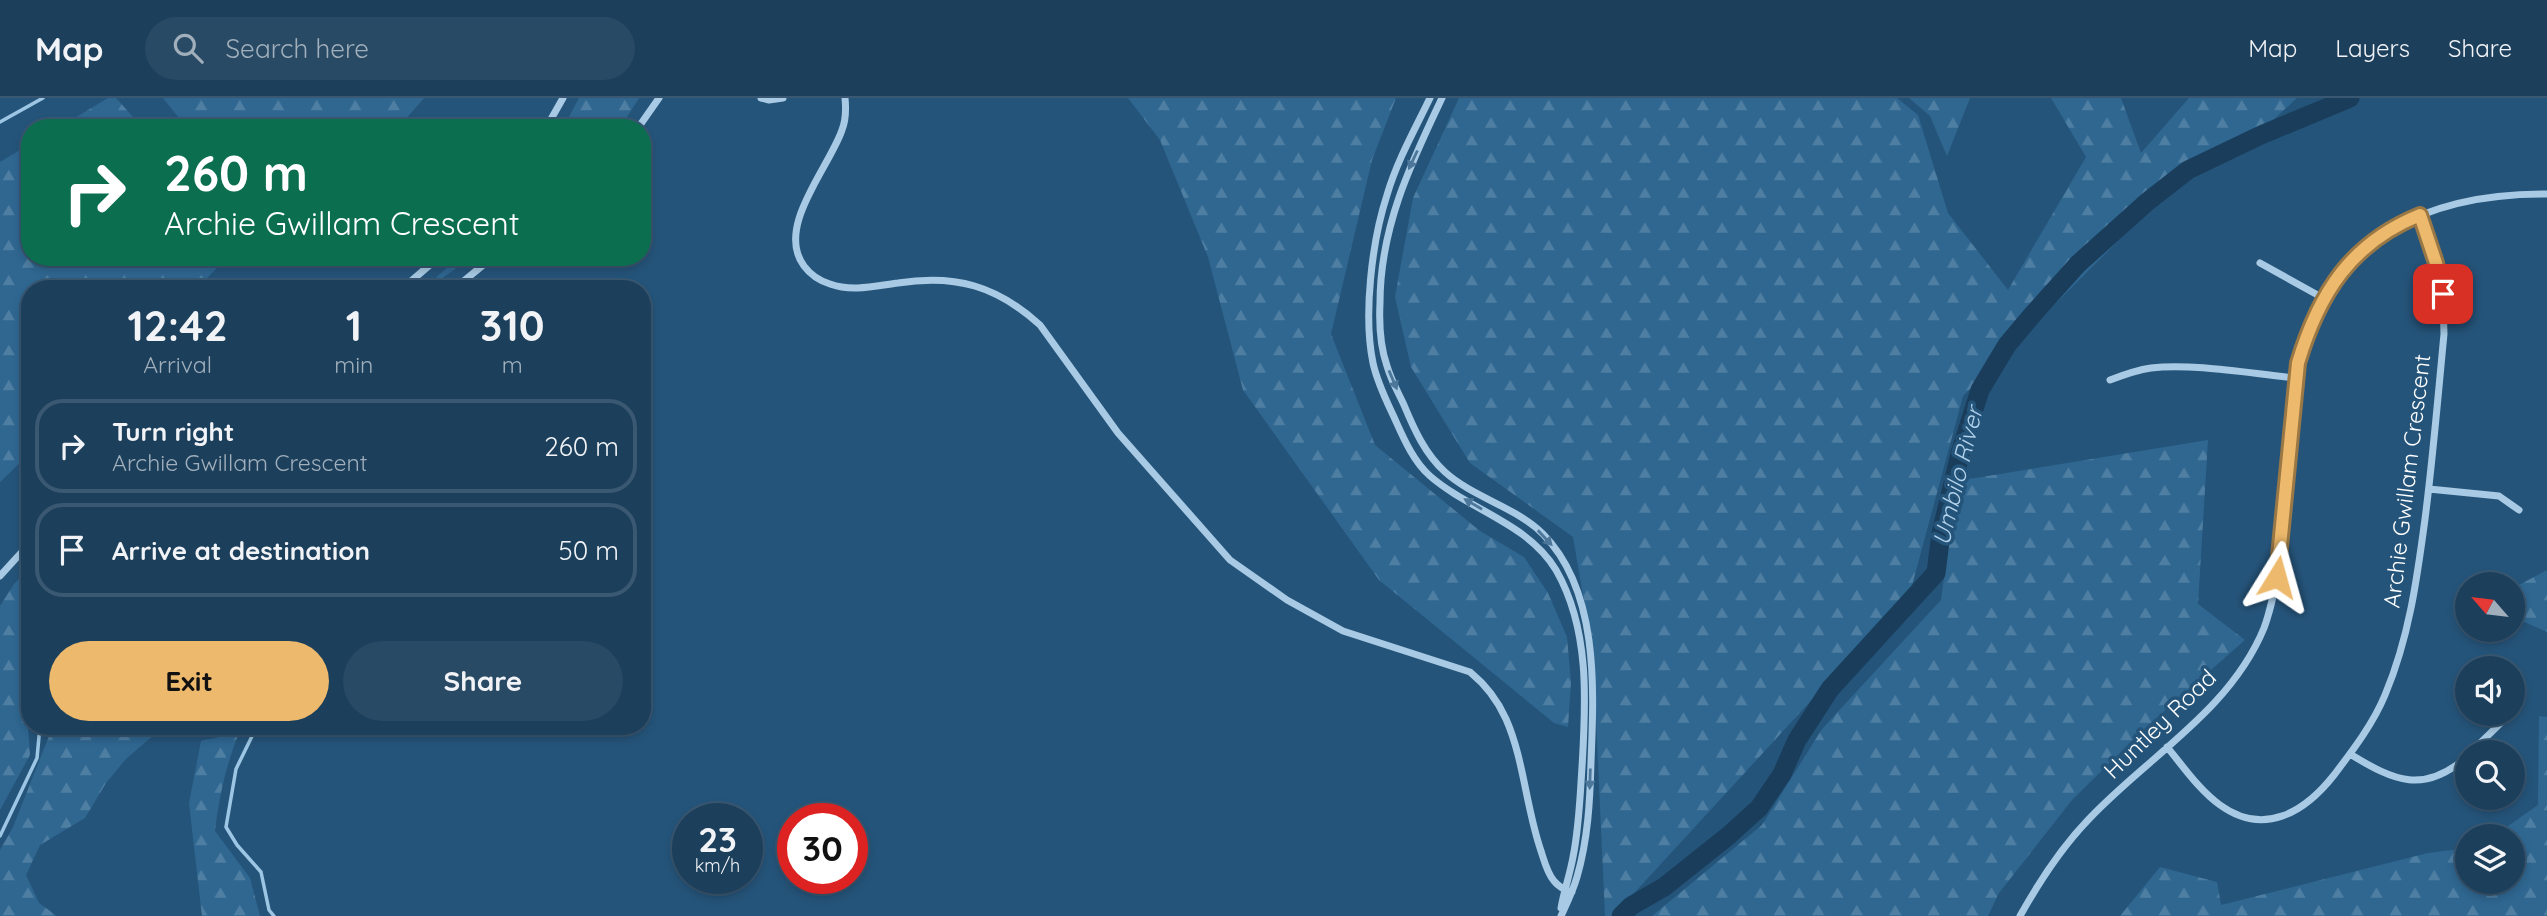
<!DOCTYPE html>
<html lang="en">
<head>
<meta charset="utf-8">
<style>
  body { margin:0; font-family:Quicksand,sans-serif; background:#294a65; color:#f1f3f6; height:100vh; display:flex; flex-direction:column; font-size:26px; white-space:nowrap }
  * { box-sizing:border-box; margin:0 }
  p { font-size:23px; color:#a0afbb }
  .icon { flex:none; width:38px; height:38px; fill:none; stroke:currentColor; stroke-width:2; stroke-linecap:round; stroke-linejoin:round }
  .map { position:relative; flex:1; overflow:hidden }
  .side { position:absolute; left:21px; top:182px; width:630px; height:455px; display:flex; flex-direction:column; background:#1c3f5c; border-radius:28px; box-shadow:0 4px 10px #0003,0 0 0 2px #3a5872 }
  .side>* { flex:none }
  .top-card { position:absolute; left:21px; top:21px; width:630px; height:147px; border-radius:28px; box-shadow:0 4px 10px #0003,0 0 0 2px #3a5872; background:#0b6e4f; color:#fff; overflow:hidden }
  .needle { width:46px; rotate:298deg }
  .controls { position:absolute; left:2455px; top:474px; display:grid; gap:14px }
  .controls a { display:grid; place-items:center; width:70px; height:70px; border-radius:50%; background:#1c3f5c; box-shadow:0 4px 10px #0003,0 0 0 2px #3a5872; font-size:35px }
  .speed { position:absolute; left:672px; top:705px; display:flex; gap:14px; font-size:35px; font-weight:700; text-align:center }
  .speed>* { display:grid; place-content:center; width:91px; height:91px; border-radius:50%; background:#1c3f5c; box-shadow:0 4px 10px #0003,0 0 0 2px #3a5872; line-height:1 }
  .speed small { font-size:18px; font-weight:400 }
  .speed .limit { border:10px solid #d22; background:#fff; color:#111 }
  .pin { position:absolute; display:grid; place-items:center; width:60px; height:60px; color:#fff; margin:-30px; border-radius:14px; box-shadow:0 4px 10px #0006 }
  .me { position:absolute; width:77px; margin:-38px; rotate:8deg; stroke-linejoin:round; filter:drop-shadow(0 0 5px #0008) }
  .turn { display:flex; align-items:center; gap:24px; height:147px; padding:0 28px; font-size:32px }
  .turn .icon { width:91px; height:91px; stroke-width:2.5 }
  .turn b { display:block; font-size:49px; line-height:60px }
  .eta { display:flex; justify-content:space-evenly; align-items:center; height:119px; text-align:center }
  .eta b { font-size:42px; font-weight:700; line-height:49px }
  .primary-button { display:flex; gap:14px; margin-top:auto; padding:14px 28px }
  .primary-button a { flex:1; height:80px; border-radius:42px; background:#edb96c; color:#111; font-size:28px; font-weight:700; line-height:80px; text-align:center }
  .primary-button a+a { background:#294a65; color:#f1f3f6 }
  ul { padding:0; list-style:none }
  li { display:flex; align-items:center; gap:21px; height:94px; margin:0 14px 10px; padding:0 14px; border:4px solid #3a5872; border-radius:28px }
  li div { flex:1 }
  li b { display:block; font-size:26px }
  li em { font-style:normal }
  header { display:flex; align-items:center; gap:42px; box-sizing:border-box; height:98px; padding:0 35px; background:#1c3f5c; border-bottom:2px solid #3a5872 }
  header strong { font-size:33px }
  nav { display:flex; gap:38px; margin-inline-start:auto; font-size:24px }
  .search { width:490px; height:63px; background:#294a65; display:flex; align-items:center; gap:18px; box-sizing:border-box; padding:0 24px; border-radius:38px; color:#a0afbb; font-size:26px }
  .map>svg:first-child { display:block }
  .forest { fill:url(#forest-firs) }
  .lines { fill:none; stroke-linecap:round; stroke-linejoin:round }
  .stream { stroke:#9cc6e4; stroke-width:3.5 }
  .river { stroke:#193d5a; stroke-width:19 }
  .minor { stroke:#a8cae4; stroke-width:7 }
  .oneway { fill:#4c779a }
  .route-casing { stroke:#9a7846; stroke-width:18 }
  .route { stroke:#edb96c; stroke-width:12 }
  .labels { text-anchor:middle; stroke-width:7; stroke-linejoin:round; paint-order:stroke }
  .street-label { font-size:23px; fill:#fff; stroke:#25547a }
  .water-label { font-size:24px; font-style:italic; fill:#b3d3ec; stroke:#25547a }
</style>
</head>
<body>
<header>
<strong>Map</strong>
<div class="search"><svg class="icon" aria-label="search" viewBox="0 0 24 24"><circle cx="10" cy="10" r="6"/><path d="M15 15l6 6"/></svg>Search here</div>
<nav><a>Map</a><a>Layers</a><a>Share</a></nav>
</header>
<div class="map">
<svg width="2547" height="818" viewBox="0 0 2547 818">
  <defs>
    <pattern id="forest-firs" width="22" height="20" patternUnits="userSpaceOnUse" patternTransform="scale(1.75)"><rect width="22" height="20" fill="#2f6791"/><path d="M5 1l3.5 6h-7zM16 11l3.5 6h-7z" fill="#4e7ea2"/></pattern>
  </defs>
  <rect width="100%" height="100%" fill="#25547a"/>
  <path class="forest" d="M108,0H116L143,30H58Z
    M163,0H424L398,30H187Z
    M579,0H639L620,30H563Z
    M1128,0H1396L1372,62L1331,236L1375,347L1480,433L1524,459L1548,495L1567,539L1571,584L1568,629L1554,625L1379,482L1243,292L1208,159L1160,42Z
    M1459,0H1897L1918,17L1948,115L2008,192L2086,59L2051,0H2121L2141,55L2189,0H2297L2258,36L2172,89L1963,298L1910,495L1613,818H1605L1593,555L1573,439L1470,365L1411,269L1395,199L1413,100Z
    M1909,0H1970L1947,58L1930,18Z
    M30,46V159H228L196,191H30V355L0,384V64Z
    M459,159H472L427,191H423Z
    M2208,342L2198,506L2245,542L2144,631L2072,702L1999,795L1988,818H1652L1762,727L1822,631L1941,502L1957,383Z
    M30,470V624L28,629L30,657L0,712V508L14,486Z
    M2547,472V534L2513,519V490Z
    M2539,618L2547,619V818H2120L2160,769L2217,784L2221,807L2428,755L2467,750L2468,784H2513V738H2494L2538,707Z
    M53,628H164L126,661L106,685L85,720L40,747L26,777L39,805L57,818H0V752L13,729Z
    M239,635C226,667 219,699 215,733L250,780L260,818H202L189,705L201,643Z"/>
  <g class="lines">
    <path class="stream" d="M0,24L43,0
      M257,628L236,671L226,729L237,747L261,774L269,812L274,818
      M0,738L37,660L40,628"/>
    <path class="river" d="M1621,818L1631,808L1664,789L1728,738L1759,710L1782,676L1797,642L1830,591L1936,475L1941,435L1961,352L1980,292L2007,247L2034,215L2078,166L2147,104L2188,72L2261,37L2350,0"/>
    <path class="minor" d="M761,0L769,2L783,0
      M845,0C846,10 846,22 842,32C829,70 775,129 804,168C810,176 820,183 830,186C852,194 875,188 898,185C956,176 997,188 1040,227L1118,335L1230,462L1287,502L1343,533L1470,574C1486,587 1497,601 1506,621C1524,662 1526,710 1541,753C1544,762 1547,775 1554,783C1558,788 1565,792 1572,794
      M1430,0C1415,31 1397,63 1387,97C1372,143 1363,217 1373,265C1377,284 1386,302 1394,319C1403,339 1413,363 1430,378C1469,412 1528,425 1556,472C1590,531 1586,604 1582,669C1580,699 1579,730 1573,759C1570,776 1564,793 1561,810
      M1442,0C1410,67 1380,130 1380,205C1379,226 1380,248 1387,268C1391,282 1398,294 1404,307C1414,331 1425,356 1445,374C1474,400 1516,409 1543,436C1599,493 1594,590 1591,664C1590,703 1588,741 1577,779C1573,793 1567,805 1561,818
      M546,30L563,0
      M638,30L659,0
      M2260,165L2323,200
      M402,191L439,159
      M454,191L493,159
      M2110,282C2123,277 2137,272 2151,270C2193,265 2253,276 2296,280
      M2429,391L2499,398L2519,412
      M0,478L30,445
      M2167,649C2183,668 2199,692 2220,707C2264,739 2305,714 2334,677C2353,652 2373,626 2385,597C2409,540 2417,481 2425,421C2433,359 2438,298 2444,236C2444,193 2433,157 2420,117
      M2471,654L2510,616
      M2350,656C2394,683 2424,697 2468,658
      M2020,818C2039,784 2061,750 2088,722C2147,659 2230,613 2264,530C2272,508 2276,485 2280,462C2284,422 2288,381 2291,340C2293,316 2294,290 2298,266C2321,140 2432,95 2547,96"/>
  </g>
  <defs><path id="oneway-solid" d="M-6-.8H1V-3.2L6.5 0L1 3.2V.8H-6Z" transform="scale(1.75)"/></defs>
  <g class="oneway">
    <use href="#oneway-solid" transform="translate(1413 62) rotate(115)"/>
    <use href="#oneway-solid" transform="translate(1393 282) rotate(67)"/>
    <use href="#oneway-solid" transform="translate(1473 406) rotate(-150)"/>
    <use href="#oneway-solid" transform="translate(1545 440) rotate(47)"/>
    <use href="#oneway-solid" transform="translate(1590 681) rotate(92)"/>
  </g>
  <g class="lines">
    <defs>
      <path id="route" d="M2277,479L2298,265C2319,195 2351,145 2420,117L2436,165L2443,196"/>
    </defs>
    <use href="#route" class="route-casing"/>
    <use href="#route" class="route"/>
  </g>
  <g class="labels">
    <g class="street-label">
      <text transform="translate(2407 383) rotate(-83)" y="8">Archie Gwillam Crescent</text>
      <text transform="translate(2160 626) rotate(-44)" y="8">Huntley Road</text>
    </g>
    <g class="water-label">
      <text transform="translate(1958 378) rotate(-76)" y="8">Umbilo River</text>
    </g>
  </g>
</svg>
<div class="controls">
<a><svg class="needle" viewBox="-14 -14 28 28"><path d="M0-13l5 13h-10z" fill="#e53935"/><path d="M0 13l5-13h-10z" fill="#a0afbb"/></svg></a>
<a><svg class="icon" aria-label="sound" viewBox="0 0 24 24"><path d="M4 9h4l5-4v14l-5-4H4zM17 9q2 3 0 6"/></svg></a>
<a><svg class="icon" aria-label="search" viewBox="0 0 24 24"><circle cx="10" cy="10" r="6"/><path d="M15 15l6 6"/></svg></a>
<a><svg class="icon" aria-label="layers" viewBox="0 0 24 24"><path d="M12 4l9 5-9 5-9-5zM3 14l9 5 9-5"/></svg></a>
</div>
<div class="speed"><div>23<small>km/h</small></div><div class="limit">30</div></div>
<div class="pin" style="left:2443px;top:196px;background:#d93025"><svg class="icon" aria-label="arrive" viewBox="0 0 24 24"><path d="M6 21V4h12l-3 4 3 4H6"/></svg></div>
<svg class="me" style="left:2277px;top:479px" viewBox="-20 -20 40 40"><path d="M0-17L14 15 0 8-14 15z" fill="#edb96c" stroke="#fff" stroke-width="4"/></svg>
<div class="top-card">
<div class="turn"><svg class="icon" aria-label="right" viewBox="0 0 24 24"><path d="M7 20v-9h11M14 6l5 5-5 5"/></svg><div><b>260 m</b>Archie Gwillam Crescent</div></div>
</div>
<section class="side">
<div class="eta">
<div><b>12:42</b><p>Arrival</p></div>
<div><b>1</b><p>min</p></div>
<div><b>310</b><p>m</p></div>
</div>
<ul>
<li><svg class="icon" aria-label="right" viewBox="0 0 24 24"><path d="M7 20v-9h11M14 6l5 5-5 5"/></svg><div><b>Turn right</b><p>Archie Gwillam Crescent</p></div><em>260 m</em></li>
<li><svg class="icon" aria-label="arrive" viewBox="0 0 24 24"><path d="M6 21V4h12l-3 4 3 4H6"/></svg><div><b>Arrive at destination</b></div><em>50 m</em></li>
</ul>
<div class="primary-button"><a>Exit</a><a>Share</a></div>
</section>
</div>
</body>
</html>
